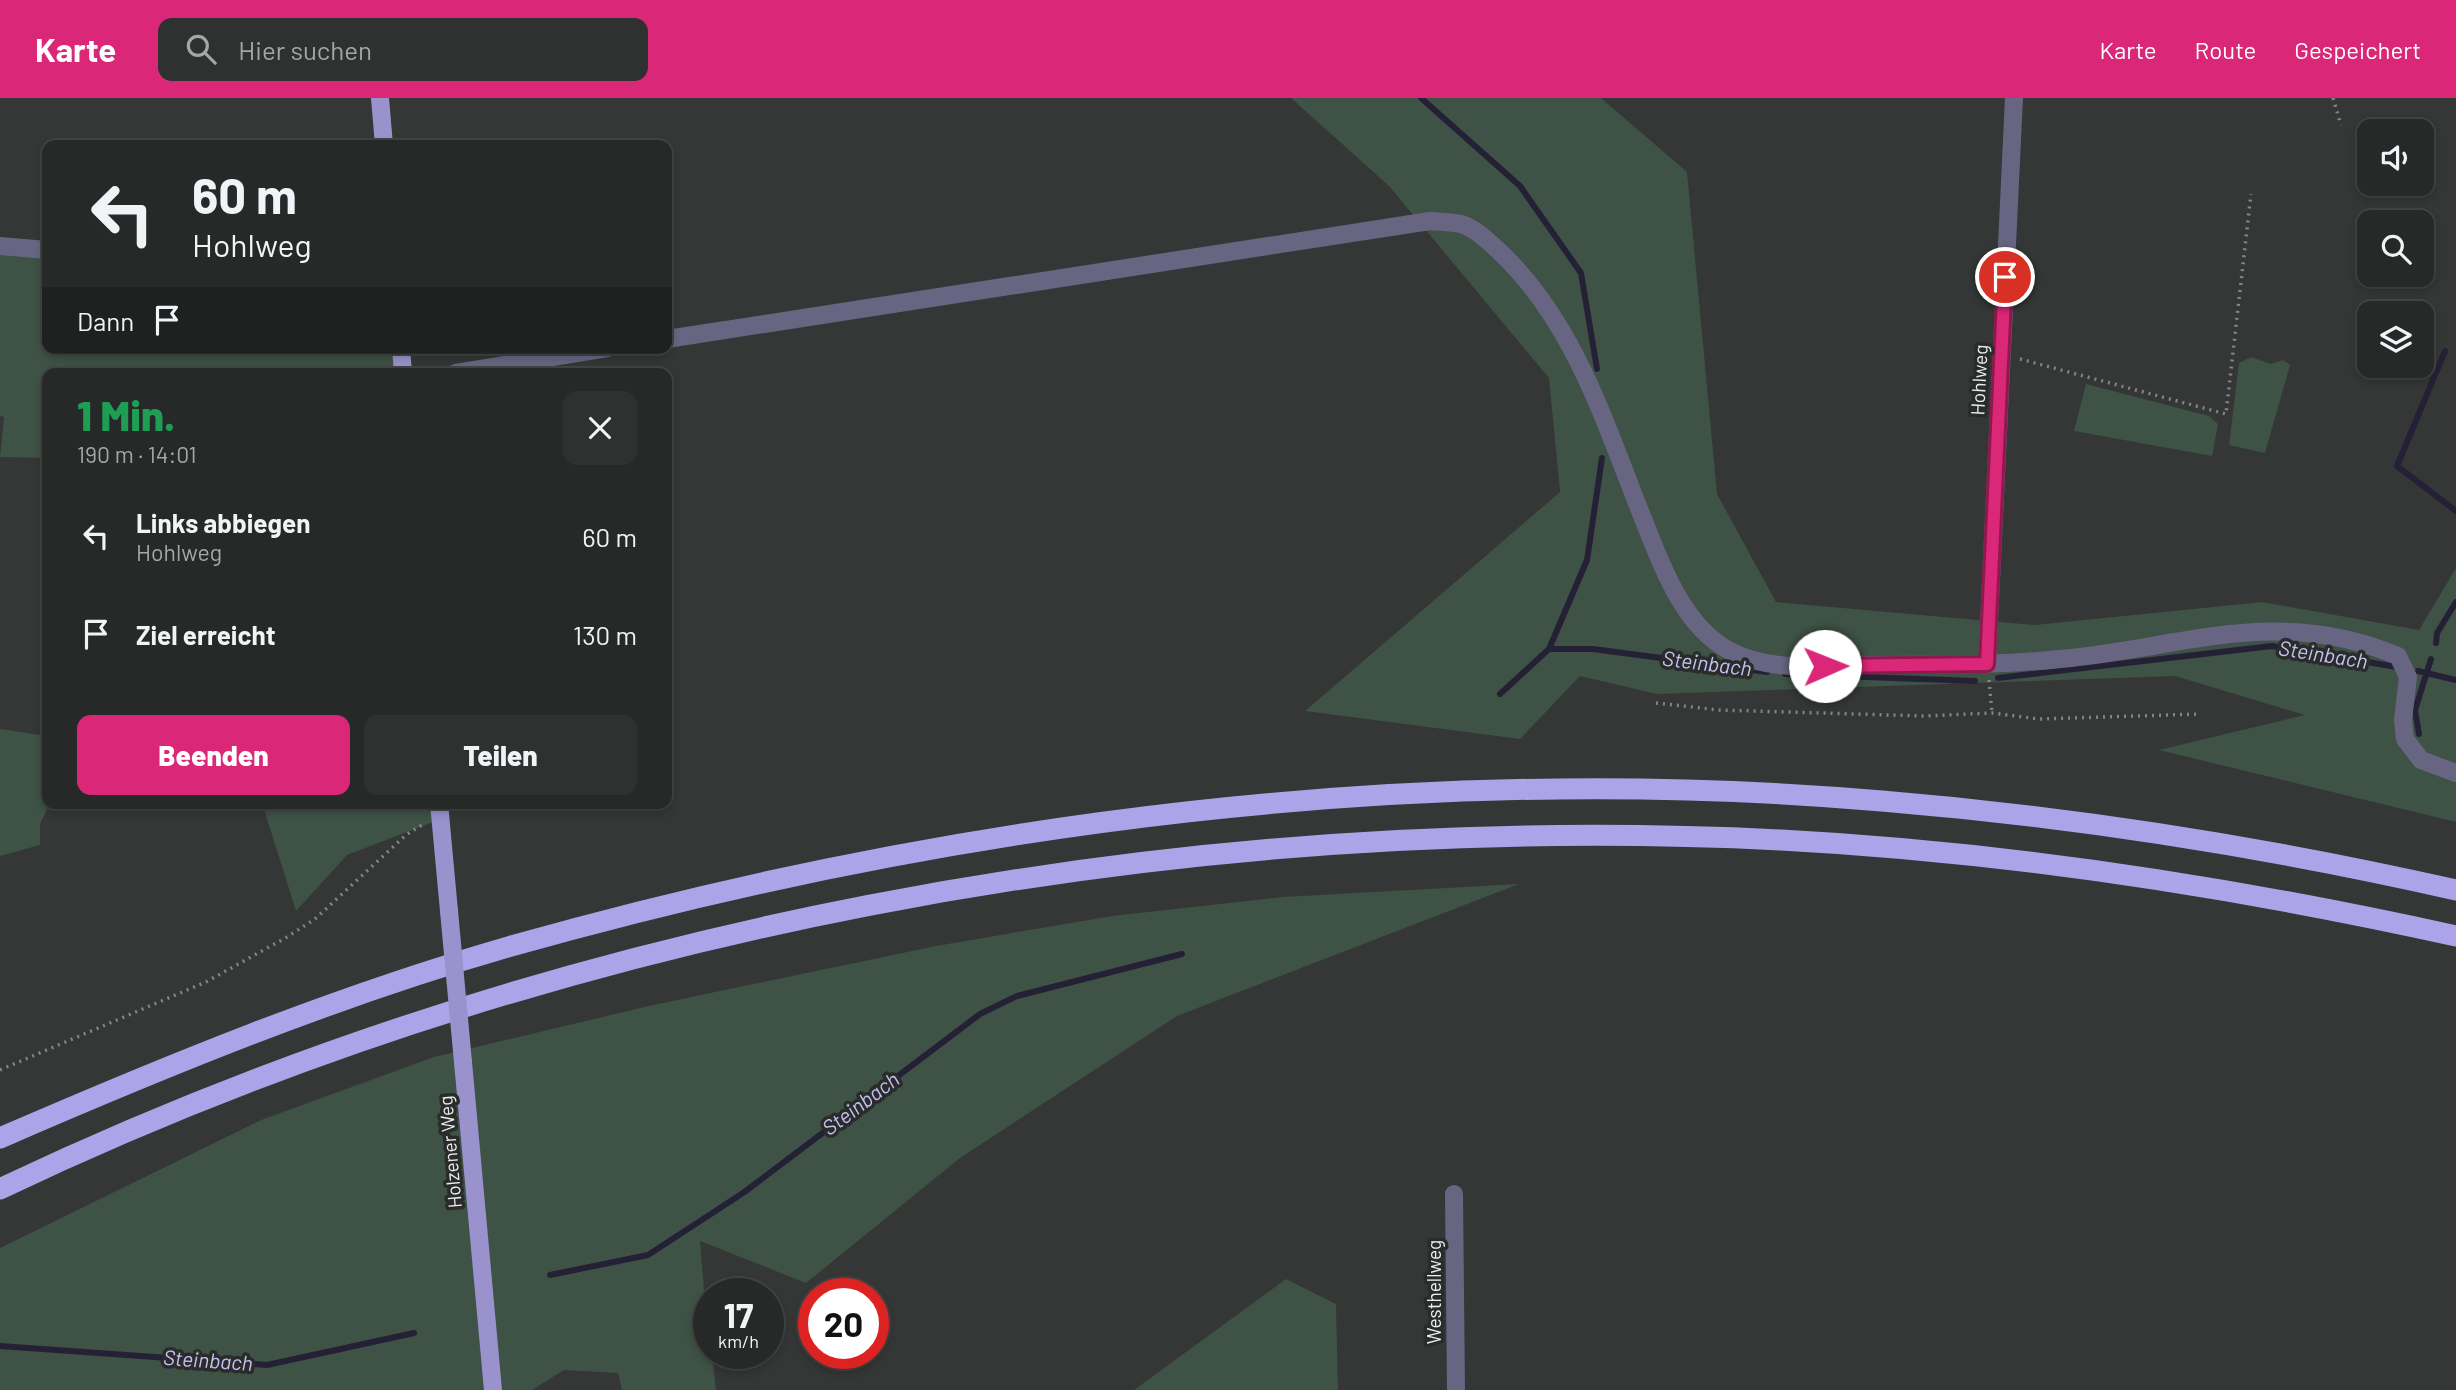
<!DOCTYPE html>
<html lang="de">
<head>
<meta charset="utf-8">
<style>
  body { margin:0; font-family:Barlow,sans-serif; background:#2f3130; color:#f1f3f6; height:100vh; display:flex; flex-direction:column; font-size:26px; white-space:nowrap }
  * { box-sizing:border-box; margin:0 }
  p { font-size:23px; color:#a4a6a8 }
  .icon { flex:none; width:38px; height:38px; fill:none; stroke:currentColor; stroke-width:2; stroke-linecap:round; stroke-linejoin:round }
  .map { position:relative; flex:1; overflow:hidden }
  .sheet { position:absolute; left:42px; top:270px; width:630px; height:441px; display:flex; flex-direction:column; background:#272928; border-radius:14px; box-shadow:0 4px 10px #0003,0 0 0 2px #434545 }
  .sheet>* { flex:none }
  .top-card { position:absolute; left:42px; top:42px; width:630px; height:214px; border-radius:14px; box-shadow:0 4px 10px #0003,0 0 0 2px #434545; background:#272928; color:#f1f3f6; overflow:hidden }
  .tools { position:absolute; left:2357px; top:21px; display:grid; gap:14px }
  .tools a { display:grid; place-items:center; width:77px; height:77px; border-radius:14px; background:#272928; box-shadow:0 4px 10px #0003,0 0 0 2px #434545; font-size:35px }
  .speed { position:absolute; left:693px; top:1180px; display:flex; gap:14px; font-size:35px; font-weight:700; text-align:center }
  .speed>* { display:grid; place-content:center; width:91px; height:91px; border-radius:50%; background:#272928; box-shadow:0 4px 10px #0003,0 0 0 2px #434545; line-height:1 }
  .speed small { font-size:18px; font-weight:400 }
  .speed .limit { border:10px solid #d22; background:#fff; color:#111 }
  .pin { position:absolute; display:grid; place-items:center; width:60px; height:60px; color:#fff; margin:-30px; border:4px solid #fff; border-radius:50%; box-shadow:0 2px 7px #0007 }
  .me { position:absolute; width:77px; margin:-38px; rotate:89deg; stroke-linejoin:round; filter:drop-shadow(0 0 5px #0008) }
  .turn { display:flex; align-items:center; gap:24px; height:147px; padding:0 35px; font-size:32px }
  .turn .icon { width:91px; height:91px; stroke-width:2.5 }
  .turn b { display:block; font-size:49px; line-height:60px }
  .then { display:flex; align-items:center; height:66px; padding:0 35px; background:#0003; gap:14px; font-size:26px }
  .round { display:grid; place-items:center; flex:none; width:74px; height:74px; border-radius:14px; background:#2f3130 }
  .head { display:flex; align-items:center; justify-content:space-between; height:119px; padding:0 35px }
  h1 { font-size:42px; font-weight:800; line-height:52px; color:#1e9e55 }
  .action { display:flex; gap:14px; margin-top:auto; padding:14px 35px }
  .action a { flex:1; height:80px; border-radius:14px; background:#db2777; color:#fff; font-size:28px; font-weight:800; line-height:80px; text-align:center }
  .action a+a { background:#2f3130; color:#f1f3f6 }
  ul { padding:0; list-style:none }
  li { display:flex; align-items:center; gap:21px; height:98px; padding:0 35px }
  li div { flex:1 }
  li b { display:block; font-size:26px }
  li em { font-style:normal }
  header { display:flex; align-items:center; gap:42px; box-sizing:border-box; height:98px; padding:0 35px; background:#db2777; color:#fff }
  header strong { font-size:33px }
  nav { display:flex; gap:38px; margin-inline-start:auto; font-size:24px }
  .search { width:490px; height:63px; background:#2f3130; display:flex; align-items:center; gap:18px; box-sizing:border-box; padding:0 24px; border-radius:14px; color:#a4a6a8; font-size:26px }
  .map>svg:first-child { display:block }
  .green { fill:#3e5246 }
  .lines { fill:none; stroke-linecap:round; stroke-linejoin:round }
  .stream { stroke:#242136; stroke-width:6 }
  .path { stroke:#838684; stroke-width:3.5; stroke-dasharray:2 5; stroke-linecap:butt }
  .minor { stroke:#686582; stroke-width:18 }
  .major { stroke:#9992cc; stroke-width:18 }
  .highway { stroke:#aca3e9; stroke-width:21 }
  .major-bridge { stroke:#9992cc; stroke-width:18 }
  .route-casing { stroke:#8e194d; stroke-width:18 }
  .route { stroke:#db2777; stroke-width:12 }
  .labels { text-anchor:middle; stroke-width:7; stroke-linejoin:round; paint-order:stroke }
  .street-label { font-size:19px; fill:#edefee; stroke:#2a2c2b }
  .water-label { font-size:21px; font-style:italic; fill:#c6c1f3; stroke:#2a2c2b }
</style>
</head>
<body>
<header>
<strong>Karte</strong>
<div class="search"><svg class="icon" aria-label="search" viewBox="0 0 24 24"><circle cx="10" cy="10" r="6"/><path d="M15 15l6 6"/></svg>Hier suchen</div>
<nav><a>Karte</a><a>Route</a><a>Gespeichert</a></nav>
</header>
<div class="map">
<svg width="2456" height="1292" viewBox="0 0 2456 1292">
  <rect width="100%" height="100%" fill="#343735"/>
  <path class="green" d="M1291,0H1601L1687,74L1717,396L1776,504L2035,527L2262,504L2419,532L2456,470V724L2159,652L2305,617L2175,578L1657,596L1580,578L1520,641L1305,613L1560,394L1549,280L1389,88Z
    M0,148L47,152V250H401L403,275H47V360L0,359L4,319L0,318Z
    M2251,259L2271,266L2283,262L2290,267L2265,355L2229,347L2239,265Z
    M2086,286L2209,318L2218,326L2212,358L2074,333Z
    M0,631L47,638V705H50L40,726V747L0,758Z
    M262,705H439L441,721L347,757L296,813Z
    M1519,786L1177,918L960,1060L806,1185L700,1143L709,1255H712L716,1292H622L618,1275L564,1272L532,1292H0V1150L261,1022L434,959L653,907L936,848L1112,818L1283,799Z
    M1286,1181L1336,1206L1338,1292H1134Z"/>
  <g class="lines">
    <path class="stream" d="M1421,0L1520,88L1581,175L1597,271
      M2445,253L2397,368L2456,413
      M2436,545L2437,535L2456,504
      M1549,551L1587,462L1602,360
      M2418,573L2456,582
      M1785,576L1975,583
      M1998,580L2272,548L2397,569
      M1500,596L1549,551H1593L1767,574
      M2419,636L2415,612L2431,561
      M550,1177L648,1157L743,1095L980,916L1017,898L1182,856
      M0,1248L267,1267L414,1235"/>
    <path class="path" d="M2333,0L2341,27
      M2020,261L2226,316L2251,96
      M1989,582L1992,615
      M1656,605L1719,612L1924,618L1992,615L2039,621L2200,616
      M0,972L206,884L287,839L315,821L406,737L422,727"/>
    <path class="minor" d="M0,148L47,152
      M667,241L1430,123C1440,124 1451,124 1461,126C1475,130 1489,144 1500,154C1576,226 1606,329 1644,423C1662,469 1684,529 1730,553C1770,574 1820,568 1863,567C1929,566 1995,568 2060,561C2182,550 2277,507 2398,558L2408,579L2403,622L2405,641L2421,662L2456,675
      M456,275L607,250
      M1987,566L2014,0
      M1454,1096L1456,1292"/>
    <path class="major" d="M380,0L384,47
      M401,250L403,275
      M439,705L449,813
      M463,964L493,1292"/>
    <path class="highway" d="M0,1040C166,968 334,899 508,849C952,723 1421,663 1882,703C2076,719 2266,749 2456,792
      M0,1091C547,830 1176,712 1781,742C2009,754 2234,789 2456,838"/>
    <path class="major-bridge" d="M449,813L463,964"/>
  </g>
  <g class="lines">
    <defs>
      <path id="route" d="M1825,568L1987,566L2005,179"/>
    </defs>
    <use href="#route" class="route-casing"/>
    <use href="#route" class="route"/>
  </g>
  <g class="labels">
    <g class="street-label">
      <text transform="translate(1979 282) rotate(-87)" y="7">Hohlweg</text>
      <text transform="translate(450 1054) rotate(-95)" y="7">Holzener Weg</text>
      <text transform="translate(1434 1194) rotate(-90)" y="7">Westhellweg</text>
    </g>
    <g class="water-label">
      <text transform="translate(2323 557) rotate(9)" y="7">Steinbach</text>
      <text transform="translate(1707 566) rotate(7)" y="7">Steinbach</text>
      <text transform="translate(861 1006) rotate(-37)" y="7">Steinbach</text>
      <text transform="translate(208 1263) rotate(4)" y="7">Steinbach</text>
    </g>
  </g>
</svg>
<div class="tools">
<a><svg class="icon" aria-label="sound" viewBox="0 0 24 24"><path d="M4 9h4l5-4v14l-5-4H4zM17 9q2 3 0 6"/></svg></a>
<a><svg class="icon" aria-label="search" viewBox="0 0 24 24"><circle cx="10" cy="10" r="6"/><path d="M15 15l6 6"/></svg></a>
<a><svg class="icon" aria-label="layers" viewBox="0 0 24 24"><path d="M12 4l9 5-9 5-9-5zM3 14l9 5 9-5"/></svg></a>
</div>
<div class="speed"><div>17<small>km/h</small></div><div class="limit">20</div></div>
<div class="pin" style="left:2005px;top:179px;background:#d93025"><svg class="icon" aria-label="arrive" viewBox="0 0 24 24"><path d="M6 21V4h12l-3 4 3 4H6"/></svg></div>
<svg class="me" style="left:1825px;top:568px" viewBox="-20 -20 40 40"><circle r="19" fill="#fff"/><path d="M0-13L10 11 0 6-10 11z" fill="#db2777"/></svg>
<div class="top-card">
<div class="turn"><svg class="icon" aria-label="left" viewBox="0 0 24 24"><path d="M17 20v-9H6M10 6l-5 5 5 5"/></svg><div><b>60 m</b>Hohlweg</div></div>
<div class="then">Dann<svg class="icon" aria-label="arrive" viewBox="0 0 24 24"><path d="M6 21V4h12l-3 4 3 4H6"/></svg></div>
</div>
<section class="sheet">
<div class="head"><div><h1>1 Min.</h1><p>190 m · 14:01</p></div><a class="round"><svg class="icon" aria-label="close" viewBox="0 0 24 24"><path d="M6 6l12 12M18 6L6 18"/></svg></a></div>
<ul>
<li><svg class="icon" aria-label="left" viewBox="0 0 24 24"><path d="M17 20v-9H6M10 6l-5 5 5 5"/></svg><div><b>Links abbiegen</b><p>Hohlweg</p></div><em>60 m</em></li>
<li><svg class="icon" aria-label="arrive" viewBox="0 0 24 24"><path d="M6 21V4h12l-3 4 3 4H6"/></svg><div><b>Ziel erreicht</b></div><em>130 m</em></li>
</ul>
<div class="action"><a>Beenden</a><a>Teilen</a></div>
</section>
</div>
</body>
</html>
